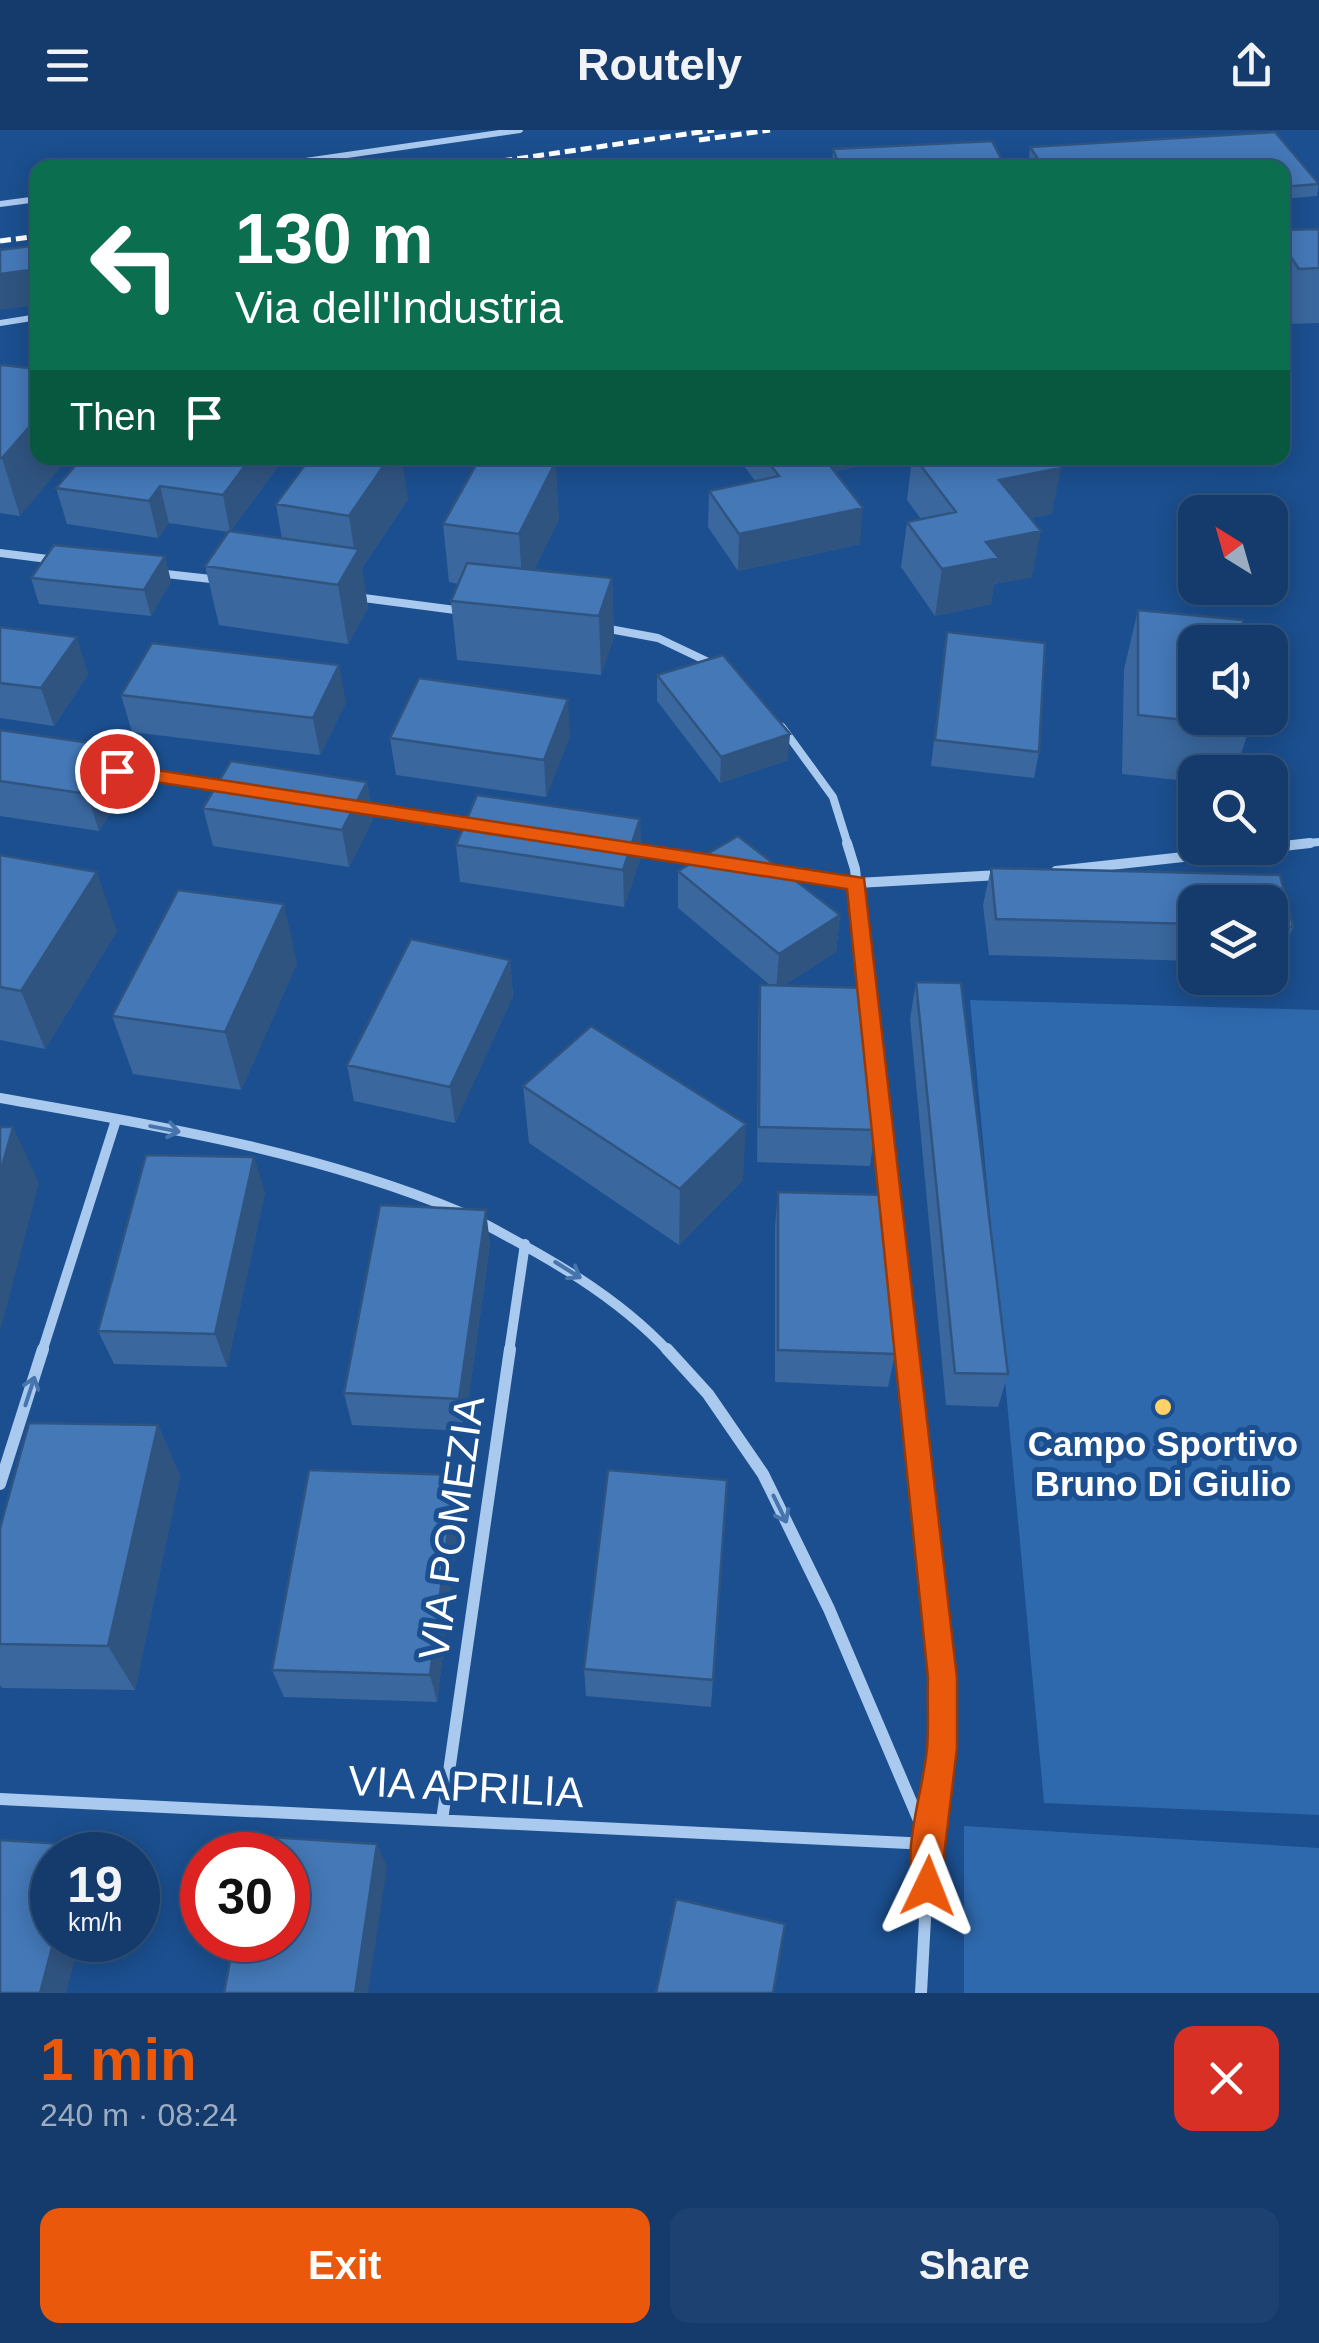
<!DOCTYPE html>
<html lang="en">
<head>
<meta charset="utf-8">
<style>
  body { margin:0; font-family:Helvetica,sans-serif; background:#1d4271; color:#f1f3f6; height:100vh; display:flex; flex-direction:column; font-size:38px; white-space:nowrap }
  * { box-sizing:border-box; margin:0 }
  p { font-size:32px; color:#9dadc1 }
  .icon { flex:none; width:55px; height:55px; fill:none; stroke:currentColor; stroke-width:2; stroke-linecap:round; stroke-linejoin:round }
  .map { position:relative; height:1863px; overflow:hidden }
  .panel { display:flex; flex-direction:column; background:#143b6b; flex:1 }
  .panel>* { flex:none }
  .banner { position:absolute; left:30px; top:30px; width:1260px; height:305px; border-radius:20px; box-shadow:0 5px 25px #0003,0 0 0 2px #33557e; background:#0b6e4f; color:#fff; overflow:hidden }
  .needle { width:65px; rotate:323deg }
  .fabs { position:absolute; left:1178px; top:365px; display:grid; gap:20px }
  .fabs a { display:grid; place-items:center; width:110px; height:110px; border-radius:20px; background:#143b6b; box-shadow:0 5px 25px #0003,0 0 0 2px #33557e; font-size:50px }
  .speed { position:absolute; left:30px; top:1702px; display:flex; gap:20px; font-size:50px; font-weight:700; text-align:center }
  .speed>* { display:grid; place-content:center; width:130px; height:130px; border-radius:50%; background:#143b6b; box-shadow:0 5px 25px #0003,0 0 0 2px #33557e; line-height:1 }
  .speed small { font-size:25px; font-weight:400 }
  .speed .limit { border:15px solid #d22; background:#fff; color:#111 }
  .pin { position:absolute; display:grid; place-items:center; width:85px; height:85px; color:#fff; margin:-42px; border:5px solid #fff; border-radius:50%; box-shadow:0 2px 10px #0007 }
  .me { position:absolute; width:110px; margin:-55px; rotate:2deg; stroke-linejoin:round; filter:drop-shadow(0 0 8px #0008) }
  .turn { display:flex; align-items:center; gap:35px; height:210px; padding:0 40px; font-size:45px }
  .turn .icon { width:130px; height:130px; stroke-width:2.5 }
  .turn b { display:block; font-size:70px; line-height:85px }
  .then { display:flex; align-items:center; height:95px; padding:0 40px; background:#0003; gap:20px; font-size:38px }
  .round { display:grid; place-items:center; flex:none; width:105px; height:105px; border-radius:20px; background:#1d4271 }
  .headline { display:flex; align-items:center; justify-content:space-between; height:170px; padding:0 40px }
  h1 { font-size:60px; font-weight:800; line-height:75px; color:#ea580c }
  .action { display:flex; gap:20px; margin-top:auto; padding:20px 40px }
  .action a { flex:1; height:115px; border-radius:20px; background:#ea580c; color:#fff; font-size:40px; font-weight:800; line-height:115px; text-align:center }
  .action a+a { background:#1d4271; color:#f1f3f6 }
  header { display:flex; justify-content:space-between; align-items:center; height:130px; padding:0 40px; background:#143b6b; font-size:45px; font-weight:800 }
  .map>svg:first-child { display:block }
  .green { fill:#2e69ad }
  .lines { fill:none; stroke-linecap:round; stroke-linejoin:round }
  .street-far3 { stroke:#a9c9ee; stroke-width:6 }
  .street-far2 { stroke:#a9c9ee; stroke-width:8 }
  .street-far1 { stroke:#a9c9ee; stroke-width:10 }
  .street { stroke:#a9c9ee; stroke-width:12 }
  .rail { stroke:#fff; stroke-width:5; stroke-dasharray:11 5; stroke-linecap:butt }
  .wall { fill:#3a679d }
  .shaded-wall { fill:#305480 }
  .building { fill:#4478b7; stroke:#305480; stroke-width:2.5 }
  .oneway { stroke:#4674ac }
  .route { fill:#ea580c; stroke:#983908; stroke-width:2.5 }
  .poi-dot { fill:#ffd166; stroke:#1b4f8f; stroke-width:4 }
  .labels { text-anchor:middle; stroke-width:10; stroke-linejoin:round; paint-order:stroke }
  .poi-label { font-size:35px; font-weight:bold; fill:#fff; stroke:#1b4f8f }
  .near-street-label { font-size:42px; fill:#fff; stroke:#1b4f8f }
</style>
</head>
<body>
<header><svg class="icon" aria-label="menu" viewBox="0 0 24 24"><path d="M4 6h16M4 12h16M4 18h16"/></svg>Routely<svg class="icon" aria-label="share" viewBox="0 0 24 24"><path d="M12 15V3M7 8l5-5 5 5M5 13v7h14v-7"/></svg></header>
<div class="map">
<svg width="1319" height="1863" viewBox="0 0 1319 1863">
  <rect width="100%" height="100%" fill="#1b4f8f"/>
  <path class="green" d="M970,870L1319,880V1685L1044,1673Z
    M964,1696L1319,1718V1863H964Z"/>
  <g class="lines">
    <path class="street-far3" d="M257,38L520,0
      M0,74L38,69
      M0,193L38,187"/>
    <path class="street-far2" d="M0,423L56,430
      M157,443L220,450
      M356,467L463,481
      M604,498L658,508L719,537
      M782,597L833,667L848,715
      M115,640L226,657
      M362,678L479,696
      M1288,715L1319,712"/>
    <path class="street-far1" d="M847,713L855,739L907,1222
      M629,718L711,731
      M772,740L857,753L999,745
      M1056,741L1310,713
      M0,968C158,996 314,1021 463,1083
      M479,1091C547,1127 616,1165 669,1222
      M42,1222L116,990
      M509,1222L525,1114"/>
    <path class="street" d="M667,1219L708,1264L763,1344L829,1479L929,1714L921,1863
      M907,1219L942,1548V1618L929,1714
      M0,1354L43,1219
      M0,1669L929,1714
      M442,1690L510,1219"/>
    <path class="rail" d="M699,10L770,0
      M454,38L714,0
      M0,111L38,106"/>
  </g>
  <path class="wall" d="M1275,2L1319,53L1317,66L1282,69V38H1034L1029,29L1030,17Z
    M833,19L1006,38H832Z
    M1319,99V193L1284,194L1282,100Z
    M0,236L20,386L0,383Z
    M738,328H862L861,336L835,341L860,414L738,441L708,397L709,361L755,351Z
    M912,328H1052V384L1030,388L1032,447L994,454L991,474L935,486L901,437L907,392L921,389L907,370Z
    M278,336L230,402L282,409L276,374L408,369L362,438L368,478L348,514L219,495L205,436L229,402L169,393L158,408L67,394L56,358Z
    M559,389L534,440L612,448L614,507L601,545L457,530L451,471L458,454L449,452L443,394Z
    M31,448L171,451L151,486L39,474Z
    M1138,480L1250,597L1235,642H1195V652L1122,644L1124,539Z
    M0,497L88,544L54,596L0,588Z
    M947,502L1039,622L1034,648L931,636Z
    M657,545L788,630L720,653L657,571Z
    M121,565L346,572L320,625L132,602Z
    M0,600L118,617L129,654L99,701L0,686Z
    M570,606L546,667L396,645L390,608Z
    M367,652L373,689L349,737L213,716L203,678Z
    M640,689L641,726L624,777L460,752L456,715Z
    M0,725L117,801L45,919L0,910Z
    M991,738L1280,745L1293,797L1279,833H1270V772H1195V831L989,825L983,775Z
    M678,741L840,785L836,822L784,855L875,1000L870,1036L757,1032L758,891L760,855H770L678,778Z
    M510,830L513,866L455,993L354,971L347,935Z
    M297,833L241,960L133,944L112,886Z
    M916,852L1008,1244L998,1277L946,1275L910,889Z
    M523,956L743,1050L679,1115L529,1013Z
    M265,1062L227,1237L114,1234L98,1201Z
    M778,1062L895,1224L888,1257L775,1252V1096Z
    M490,1114L464,1301L352,1295L344,1263Z
    M158,1295L180,1346L135,1560L2,1558L0,1555V1398Z
    M455,1345L461,1376L437,1572L284,1567L272,1540Z
    M727,1350L711,1577L586,1566L584,1539Z"/>
  <path class="shaded-wall" d="M38,139V175L0,180V144Z
    M38,287V328H69L20,386L2,328Z
    M251,328H276L278,336L230,402L223,365Z
    M389,328H402L408,369L362,438L368,478L348,514L338,455L355,426L349,386Z
    M809,328H862L861,336L808,347Z
    M556,331L559,389L523,463L519,404Z
    M1061,338L1052,384L992,395L999,350Z
    M160,356L169,393L158,408L149,371Z
    M863,378L860,414L738,441L739,404Z
    M1041,401L1032,447L994,454L991,474L935,486L942,439L986,412Z
    M165,426L171,451L151,486L144,460Z
    M612,448L614,507L601,545L599,486Z
    M77,507L88,544L54,596L41,558Z
    M339,535L346,572L320,625L313,588Z
    M568,569L570,606L546,667L544,630Z
    M790,604L788,630L720,653L721,627Z
    M118,617L129,654L99,701L87,664Z
    M367,652L373,689L349,737L342,700Z
    M640,689L641,726L624,777L623,740Z
    M97,742L117,801L45,919L21,861Z
    M284,774L297,833L241,960L225,902Z
    M840,785L836,822L776,860L779,824Z
    M510,830L513,866L455,993L450,957Z
    M746,994L743,1050L679,1115L680,1059Z
    M13,997L39,1053L0,1202V1043Z
    M254,1027L265,1062L227,1237L215,1204Z
    M486,1080L490,1114L464,1301L459,1269Z
    M158,1295L180,1346L135,1560L108,1516Z
    M455,1345L461,1376L437,1572L430,1545Z
    M377,1714L387,1737L368,1863H355Z
    M79,1715L88,1725H76Z
    M54,1810H80L66,1863H40Z"/>
  <path class="building" d="M1275,2L1319,54L1282,57V38H1044L1030,17Z
    M992,11L1006,38H840L833,19Z
    M1319,99V138L1299,139L1282,114V100Z
    M38,115V139L0,144V120Z
    M2,235L38,239V287L2,328H0V236Z
    M82,328H251L223,365L160,356L149,371L56,358Z
    M310,328H389L349,386L276,374Z
    M480,328H533L556,331L519,404L443,394Z
    M765,328H824L863,378L739,404L709,361L779,346Z
    M915,328H1052L1061,338L999,350L1041,401L986,412L999,428L942,439L907,392L956,382Z
    M229,401L359,419L338,455L205,436Z
    M54,415L165,426L144,460L31,448Z
    M467,433L612,448L599,486L451,471Z
    M1138,480L1243,490L1244,512H1195V588H1249L1250,597L1138,585Z
    M0,497L77,507L41,558L0,553Z
    M947,502L1045,513L1039,622L935,610Z
    M152,513L339,535L313,588L121,565Z
    M723,525L790,604L721,627L657,545Z
    M419,548L568,569L544,630L390,608Z
    M0,600L118,617L87,664L0,651Z
    M231,631L367,652L342,700L203,678Z
    M477,665L640,689L623,740L456,715Z
    M738,706L840,785L779,824L678,741Z
    M0,725L97,742L21,861L0,857Z
    M991,738L1280,745L1293,797L1270,796V772H1195V794L996,789Z
    M178,760L284,774L225,902L112,886Z
    M411,809L510,830L450,957L347,935Z
    M916,852L961,853L1008,1244L955,1243Z
    M760,855L868,858L875,1000L759,997Z
    M591,896L746,994L680,1059L523,956Z
    M0,997H13L0,1043Z
    M146,1025L254,1027L215,1204L98,1201Z
    M778,1062L887,1065L895,1224L778,1220Z
    M380,1075L486,1080L459,1269L344,1263Z
    M29,1293L158,1295L108,1516L0,1514V1398Z
    M309,1340L455,1345L430,1545L272,1540Z
    M608,1340L727,1350L713,1550L584,1539Z
    M254,1706L377,1714L355,1863H224L234,1810H288V1725H251Z
    M0,1710L79,1715L76,1725H52V1810H54L40,1863H0Z
    M676,1769L785,1794L773,1863H656Z"/>
  <defs><path id="oneway-shaft" d="M-6 0H5M1.5-3L5.5 0L1.5 3" fill="none" stroke-width="1.6" stroke-linecap="round" stroke-linejoin="round" transform="scale(2.5)"/></defs>
  <g class="oneway">
    <use href="#oneway-shaft" transform="translate(165 999) rotate(11)"/>
    <use href="#oneway-shaft" transform="translate(568 1140) rotate(32)"/>
    <use href="#oneway-shaft" transform="translate(30 1261) rotate(-72)"/>
    <use href="#oneway-shaft" transform="translate(780 1379) rotate(64)"/>
  </g>
  <path class="route" d="M117,634L864,748L957,1548V1618L939,1767L928,1772L917,1767C899,1724 923,1664 927,1619C929,1596 927,1572 928,1548L847,759L110,645V636Z"/>
  <circle class="poi-dot" cx="1163" cy="1277" r="10"/>
  <g class="labels">
    <g class="poi-label">
      <text x="1163" y="1326">Campo Sportivo<tspan x="1163" dy="40">Bruno Di Giulio</tspan></text>
    </g>
    <g class="near-street-label">
      <text transform="translate(451 1398) rotate(-82)" y="15">VIA POMEZIA</text>
      <text transform="translate(466 1656) rotate(3)" y="15">VIA APRILIA</text>
    </g>
  </g>
</svg>
<div class="fabs">
<a><svg class="needle" viewBox="-14 -14 28 28"><path d="M0-13l5 13h-10z" fill="#e53935"/><path d="M0 13l5-13h-10z" fill="#9dadc1"/></svg></a>
<a><svg class="icon" aria-label="sound" viewBox="0 0 24 24"><path d="M4 9h4l5-4v14l-5-4H4zM17 9q2 3 0 6"/></svg></a>
<a><svg class="icon" aria-label="search" viewBox="0 0 24 24"><circle cx="10" cy="10" r="6"/><path d="M15 15l6 6"/></svg></a>
<a><svg class="icon" aria-label="layers" viewBox="0 0 24 24"><path d="M12 4l9 5-9 5-9-5zM3 14l9 5 9-5"/></svg></a>
</div>
<div class="speed"><div>19<small>km/h</small></div><div class="limit">30</div></div>
<div class="pin" style="left:117px;top:641px;background:#d93025"><svg class="icon" aria-label="arrive" viewBox="0 0 24 24"><path d="M6 21V4h12l-3 4 3 4H6"/></svg></div>
<svg class="me" style="left:928px;top:1756px" viewBox="-20 -20 40 40"><path d="M0-17L14 15 0 8-14 15z" fill="#ea580c" stroke="#fff" stroke-width="4"/></svg>
<div class="banner">
<div class="turn"><svg class="icon" aria-label="left" viewBox="0 0 24 24"><path d="M17 20v-9H6M10 6l-5 5 5 5"/></svg><div><b>130 m</b>Via dell'Industria</div></div>
<div class="then">Then<svg class="icon" aria-label="arrive" viewBox="0 0 24 24"><path d="M6 21V4h12l-3 4 3 4H6"/></svg></div>
</div>
</div>
<section class="panel">
<div class="headline"><div><h1>1 min</h1><p>240 m · 08:24</p></div><a class="round" style="background:#d93025;color:#fff"><svg class="icon" aria-label="close" viewBox="0 0 24 24"><path d="M6 6l12 12M18 6L6 18"/></svg></a></div>
<div class="action"><a>Exit</a><a>Share</a></div>
</section>
</body>
</html>
